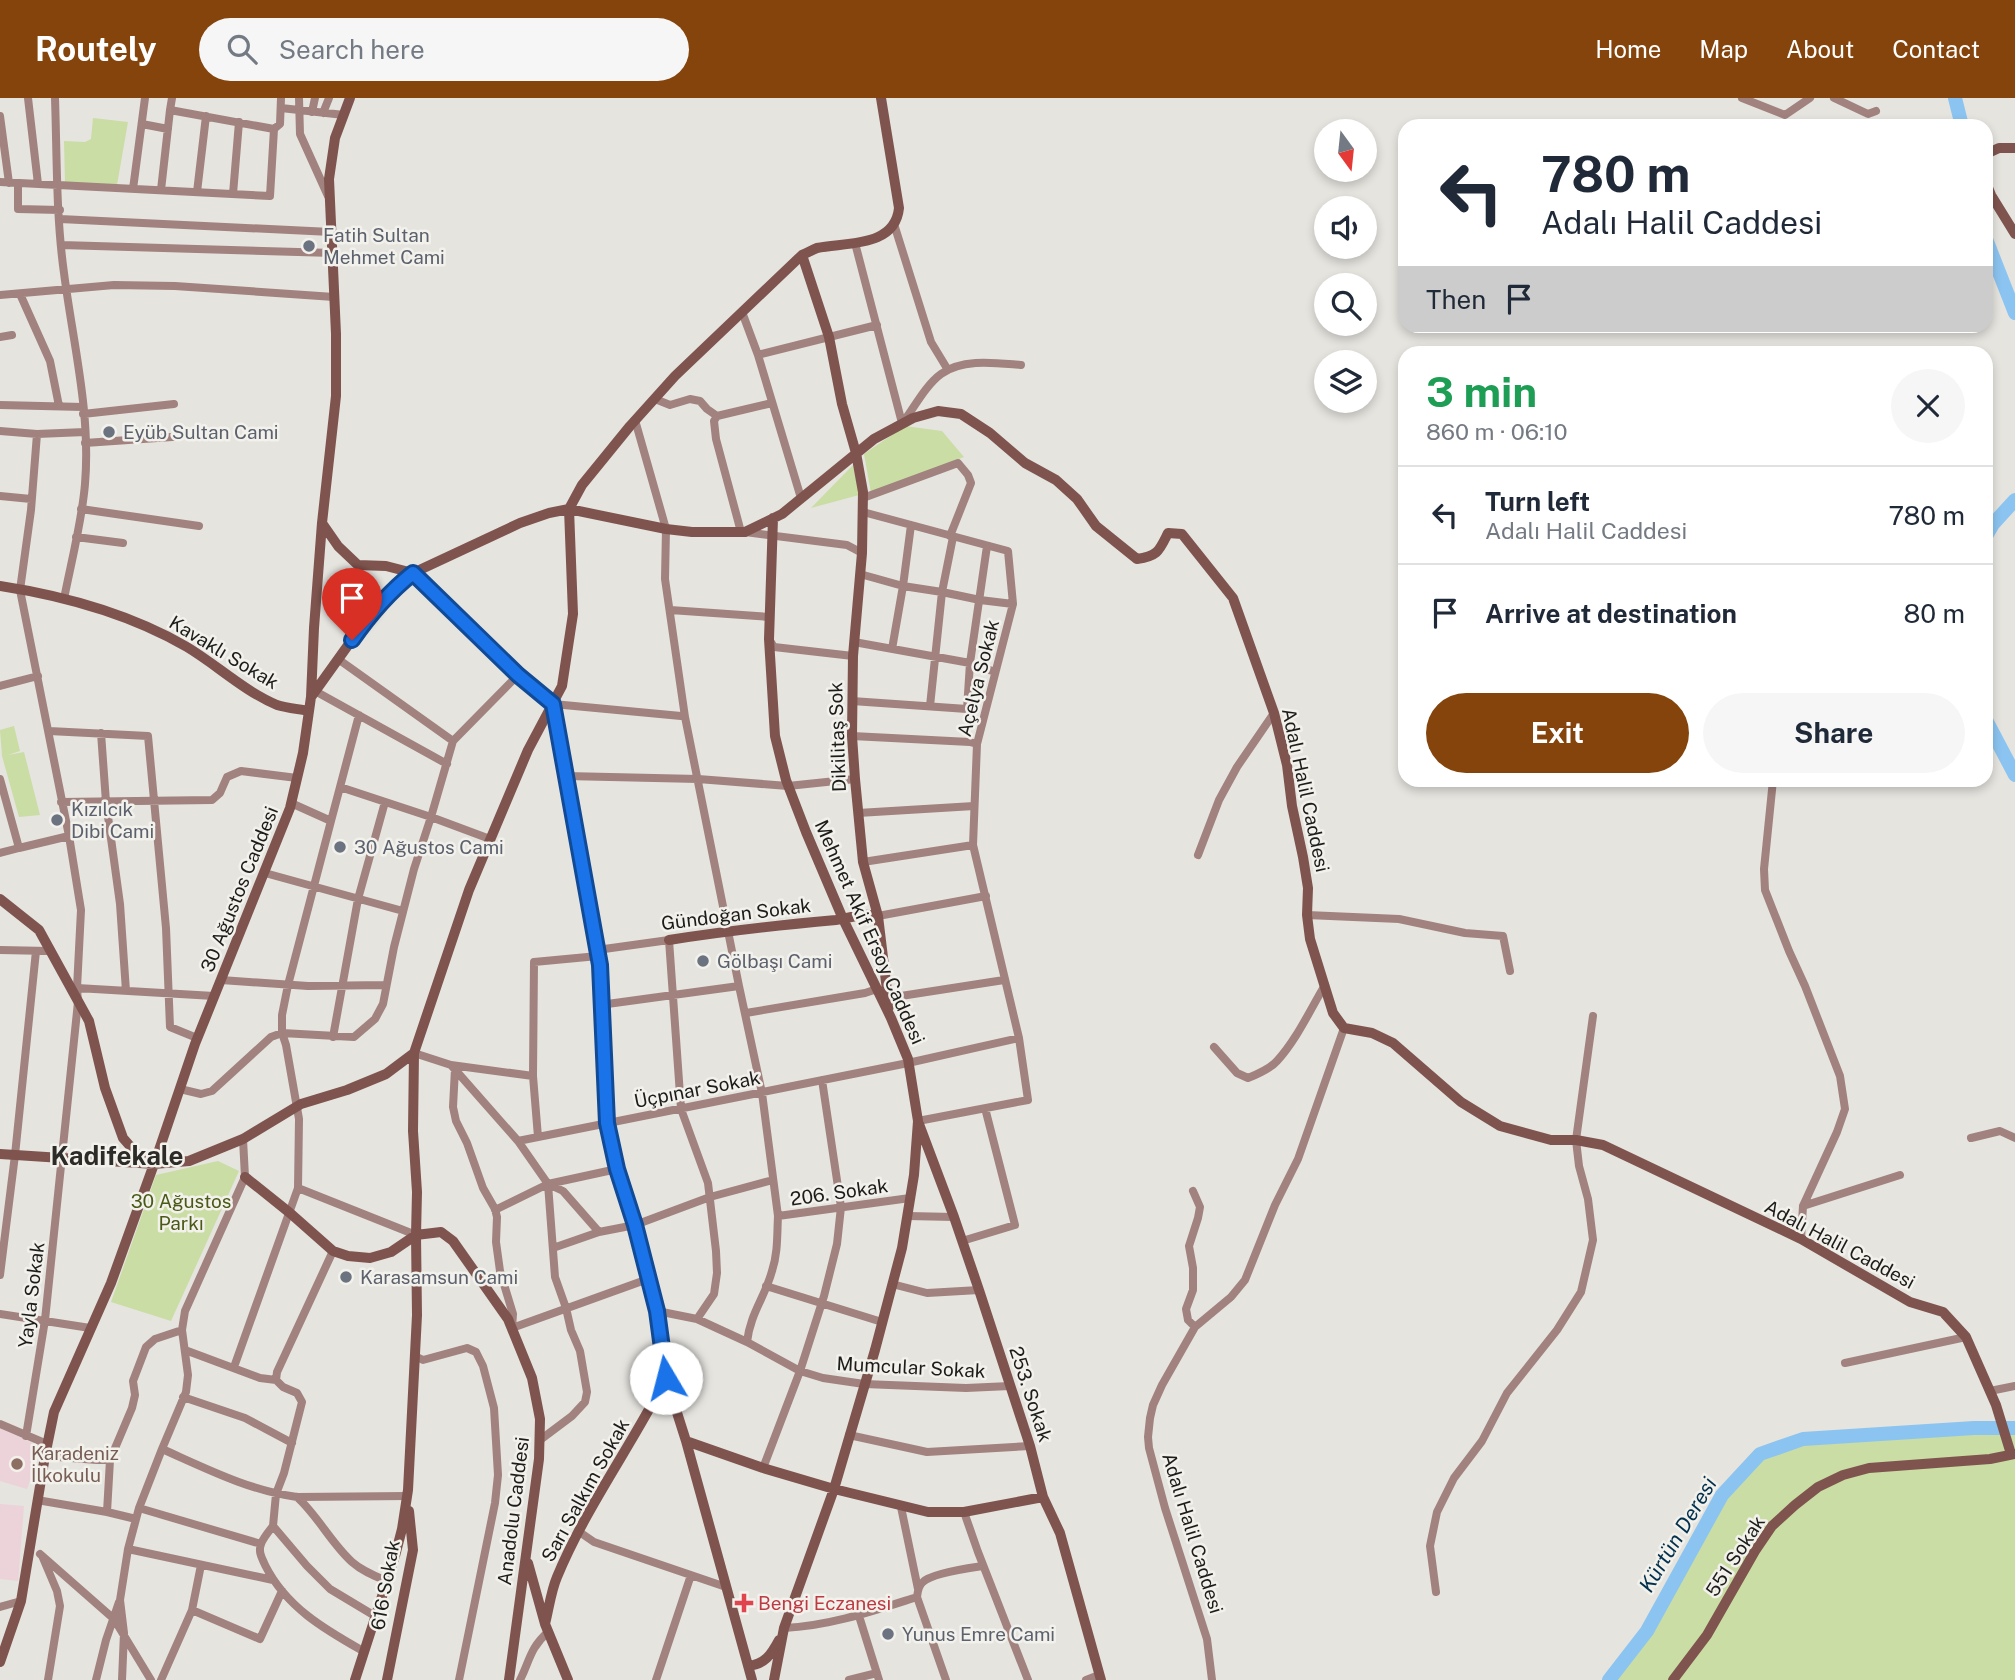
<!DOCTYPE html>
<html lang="en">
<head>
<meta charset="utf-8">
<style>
  body { margin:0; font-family:"Public Sans",sans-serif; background:#f6f6f7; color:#1f2937; height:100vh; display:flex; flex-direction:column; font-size:26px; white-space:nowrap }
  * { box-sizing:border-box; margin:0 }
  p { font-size:23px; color:#747a83 }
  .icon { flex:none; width:38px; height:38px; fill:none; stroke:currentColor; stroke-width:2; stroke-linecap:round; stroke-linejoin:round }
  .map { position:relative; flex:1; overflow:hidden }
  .details { position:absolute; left:1398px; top:248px; width:595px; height:441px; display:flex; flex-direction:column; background:#fff; border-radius:21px; box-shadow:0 4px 10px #0003 }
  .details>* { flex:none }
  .banner { position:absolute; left:1398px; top:21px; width:595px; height:214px; border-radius:21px; box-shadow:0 4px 10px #0003; background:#fff; color:#1f2937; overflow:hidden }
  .needle { width:46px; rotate:165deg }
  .buttons { position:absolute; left:1314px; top:21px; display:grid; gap:14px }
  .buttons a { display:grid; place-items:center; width:63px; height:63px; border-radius:50%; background:#fff; box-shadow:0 4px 10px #0003; font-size:35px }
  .pin { position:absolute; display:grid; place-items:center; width:60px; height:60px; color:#fff; margin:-72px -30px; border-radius:50% 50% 50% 0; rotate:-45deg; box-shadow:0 0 7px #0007 }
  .pin .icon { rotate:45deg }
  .me { position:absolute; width:77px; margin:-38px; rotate:352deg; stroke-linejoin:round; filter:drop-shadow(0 0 5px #0008) }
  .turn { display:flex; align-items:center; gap:24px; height:147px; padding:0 28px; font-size:32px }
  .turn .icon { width:91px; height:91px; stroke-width:2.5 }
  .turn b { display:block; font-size:49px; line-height:60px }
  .then { display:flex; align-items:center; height:66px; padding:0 28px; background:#0003; gap:14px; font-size:26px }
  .round { display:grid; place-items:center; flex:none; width:74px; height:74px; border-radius:37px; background:#f6f6f7 }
  .overview { display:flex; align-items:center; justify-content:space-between; height:119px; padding:0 28px }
  h1 { font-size:42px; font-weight:700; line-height:52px; color:#1e9e55 }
  .action { display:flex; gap:14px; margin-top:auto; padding:14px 28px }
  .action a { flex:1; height:80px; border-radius:42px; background:#84440c; color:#fff; font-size:28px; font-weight:700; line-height:80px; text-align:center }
  .action a+a { background:#f6f6f7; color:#1f2937 }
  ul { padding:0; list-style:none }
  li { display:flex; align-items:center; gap:21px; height:98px; padding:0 28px; border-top:2px solid #e0e1e3 }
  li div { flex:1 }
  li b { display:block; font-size:26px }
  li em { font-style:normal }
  header { display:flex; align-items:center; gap:42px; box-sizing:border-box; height:98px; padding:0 35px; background:#84440c; color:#fff }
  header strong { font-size:33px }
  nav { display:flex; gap:38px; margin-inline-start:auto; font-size:24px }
  .search { width:490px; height:63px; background:#f6f6f7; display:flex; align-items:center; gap:18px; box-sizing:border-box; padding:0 24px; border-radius:38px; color:#747a83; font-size:26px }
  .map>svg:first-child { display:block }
  .education { fill:#ecd2d9 }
  .green { fill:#cadda4 }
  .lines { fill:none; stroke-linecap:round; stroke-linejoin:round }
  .river { stroke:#8bc4f0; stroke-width:14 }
  .street { stroke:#a1827e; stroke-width:8 }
  .secondary { stroke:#7f544e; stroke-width:10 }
  .route-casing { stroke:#114b97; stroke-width:18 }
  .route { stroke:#1a73e8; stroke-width:12 }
  .worship-dot { fill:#6b7280; stroke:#f3f1ec; stroke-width:2.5 }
  .education-dot { fill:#8d6e63; stroke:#f3f1ec; stroke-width:2.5 }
  .health-dot { fill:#e0444e; stroke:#f3f1ec; stroke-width:2.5 }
  .labels { text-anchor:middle; stroke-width:5; stroke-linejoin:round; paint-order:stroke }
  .worship-label { font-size:19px; fill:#5b616d; stroke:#f3f1ec; text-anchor:start }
  .street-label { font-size:19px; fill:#1c1c1a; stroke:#f3f1ec }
  .park-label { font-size:19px; fill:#495a17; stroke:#f3f1ec }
  .education-label { font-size:19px; fill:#785e54; stroke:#f3f1ec; text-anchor:start }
  .health-label { font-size:19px; fill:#be3a42; stroke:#f3f1ec; text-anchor:start }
  .water-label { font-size:21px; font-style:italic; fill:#02314e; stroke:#f3f1ec }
  .district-label { font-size:26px; font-weight:bold; fill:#2c2b27; stroke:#f3f1ec }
</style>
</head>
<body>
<header>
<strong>Routely</strong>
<div class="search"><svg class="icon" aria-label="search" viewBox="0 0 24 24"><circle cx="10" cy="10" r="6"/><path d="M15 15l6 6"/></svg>Search here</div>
<nav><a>Home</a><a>Map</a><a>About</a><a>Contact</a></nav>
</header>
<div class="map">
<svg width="2015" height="1582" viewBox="0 0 2015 1582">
  <rect width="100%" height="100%" fill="#e5e4df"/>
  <path class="education" d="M0,1330L41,1349L27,1391L0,1383Z
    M0,1406L24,1408L18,1483L0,1481Z"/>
  <path class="green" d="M93,20L128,24L117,87L65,84L64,43L85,44L91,41Z
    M905,328L942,333L964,359L871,395L864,356Z
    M853,367L859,397L811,410Z
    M14,628L20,653L8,657L24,654L40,717L19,719L2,658L0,632Z
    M218,1063L239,1073L171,1223L111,1204L156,1077Z
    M2015,1330V1582H1613L1647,1533L1722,1397L1760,1356L1803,1341Z"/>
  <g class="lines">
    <path class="river" d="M1955,0L1962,28
      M1986,141L2015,215
      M1986,438L1993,426L2015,402
      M1986,622L2015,677
      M1609,1582L1647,1533L1722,1397L1760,1356L1803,1341L1974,1330H2015"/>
    <path class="street" d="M28,0L38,86
      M55,0C57,58 56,118 64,175C73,245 91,315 85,386C82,423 71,465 64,501
      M299,0L300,36L328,98
      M1742,0L1785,17L1810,0
      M1834,0L1868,16L1876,13
      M281,10L344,17
      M170,12L172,0
      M312,14L315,0
      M323,15L329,0
      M0,18L9,85
      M142,26L168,31
      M274,31L280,26L281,0
      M0,84L270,98L274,31L170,12L161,92
      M18,85V111L60,112
      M133,91L145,0
      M197,94L206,18
      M233,96L239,24
      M60,121L331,134
      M894,126L931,244L948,272
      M855,145L902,325
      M61,147L333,155
      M20,196L50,263L59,308
      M0,197L114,187L175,188L334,199
      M742,214L758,257
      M0,239L12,237
      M655,301L670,307L690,301L700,303L707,311L717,318
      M0,307L83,309
      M83,316L174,306
      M635,322L666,431L665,481L685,619L739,888L762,995L778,1118
      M904,323C915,308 926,287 941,276C963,260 996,265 1021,267
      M0,333L37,336L85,334
      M37,336L31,412L20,492L69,738L81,812L77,890
      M85,345L172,339
      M0,398L31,401
      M801,400L758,257L877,227
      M863,400L958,365L968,377L971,385L950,438
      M81,411L199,428
      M863,414L1008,453L1013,506L977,646L973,747L1019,940L1028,1002L918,1023
      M911,427L903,488L942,494L953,439
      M741,434L716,341L714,323L717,318L772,305
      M745,434L847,447L862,455
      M76,439L123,445
      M860,476L903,488L892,551
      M670,512L770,519
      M769,541L774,549L853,558
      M854,544L970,565L987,448
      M338,561L453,643
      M0,588L38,578
      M315,593L447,666
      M852,603L967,611L970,565L995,574
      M553,606L681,618
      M930,608L942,494L980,502L1013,506
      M49,633L148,638L166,830L170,929L197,940
      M101,635L106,704L120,806L126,893
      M852,638L970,644L977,646
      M566,678L698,681L788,688L855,681
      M0,681L19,750L0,755
      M1773,682L1764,771L1765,792L1789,853L1805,888L1840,978L1845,1011L1837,1034L1803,1108L1801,1141
      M340,689L359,617
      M61,704L212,702L220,695L227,679L241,673L297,680
      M858,715L974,708
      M331,723L288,887L282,917V935L286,947L299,1021L298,1090L416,1137
      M490,741L431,719L453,643L518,577
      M19,750L69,738
      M1198,757L1219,702L1237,669L1274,615
      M863,764L973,747
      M265,775L403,813
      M1307,817L1399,821L1465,835L1503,838L1510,873
      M878,818L986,798
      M0,852L49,853
      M597,852L669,842L681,1011L708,1085L716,1153L717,1175L714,1196L697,1221
      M221,882L308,888L386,887
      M888,900L1004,882
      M600,907L739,888
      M746,915L865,895L877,891
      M333,939L358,801L385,704
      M1214,949L1237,975L1248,980C1258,976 1270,971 1277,963C1297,941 1310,912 1325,887
      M414,955L451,967L518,1043L908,965L1019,940
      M451,967L533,978
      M455,971L453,1009L456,1023L467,1045L483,1090L495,1111L497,1119L496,1144L500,1173L513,1216L512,1230L648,1181
      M180,991L201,996L212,993L271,939L282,935L354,939L375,921L383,906L394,849L414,771L431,719L340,689L331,723L291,705
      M538,1039L533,978L534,864L598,858
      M1971,1040L2000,1033L2015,1040
      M243,1041L245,1079L185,1213L182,1232L188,1277L186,1294L162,1351C205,1370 250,1393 297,1399L407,1398
      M518,1043L548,1086L555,1179L566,1210L571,1232L580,1253L587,1294L585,1304L572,1318L540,1342
      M548,1086L617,1071
      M1193,1093L1200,1109L1198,1120L1189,1148L1193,1170V1192L1186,1211L1188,1222L1195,1229
      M1803,1108L1900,1077
      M495,1112L548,1086L563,1093L599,1134L553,1150
      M908,1118L954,1119
      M599,1134L635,1127L710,1099L773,1082
      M962,1143L1015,1127L985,1010
      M0,1177L15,1057L36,853
      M892,1186L927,1195L979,1192
      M766,1188L882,1224
      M657,1213L697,1221L747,1244L800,1273L823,1280L864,1286L966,1290L1010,1288
      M0,1216L90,1230
      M747,1244C750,1216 765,1199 772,1173C778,1155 777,1137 778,1118L910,1100
      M185,1252L260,1280L276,1282
      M415,1258L423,1262L467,1250L476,1254L483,1268L494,1310L498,1377L495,1405L459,1582
      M1845,1265L1966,1239
      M234,1269L298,1090
      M1990,1293L2015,1288
      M183,1299L245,1320L292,1345
      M0,1326L47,1346
      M849,1337L927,1354L1030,1348
      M26,1338L45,1222L78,904L77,890L214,898
      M45,1358L97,1362H110L132,1310L135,1297L133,1283L146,1249L155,1241L182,1232
      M763,1370L800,1273L824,1198L837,1146L841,1109L822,982
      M297,1399C318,1418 331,1445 352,1464C362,1473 375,1478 387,1483
      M37,1402L107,1414L110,1362
      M901,1409L918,1491
      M139,1410L261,1446
      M107,1414L136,1421
      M964,1414L978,1454L1028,1582
      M273,1428L276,1396L284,1375L302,1304L297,1295L283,1289L276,1282L277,1274L333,1153
      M578,1433L594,1444L726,1489
      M128,1451L273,1482
      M40,1456L114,1521L151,1582
      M43,1460L57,1493L60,1508L48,1582
      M1436,1494L1430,1448L1437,1414L1454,1380L1482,1343L1507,1295L1557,1232L1581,1194L1593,1142L1588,1101L1579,1068L1576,1042L1593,918
      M917,1499L946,1582
      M0,1509L21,1503
      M192,1512L201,1467
      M859,1518L879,1582
      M784,1530C830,1528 873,1513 917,1499C918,1493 918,1488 923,1484C932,1475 970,1470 983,1468
      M363,1553C324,1531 286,1509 265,1467C262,1460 258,1454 261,1446C263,1440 269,1433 273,1428L307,1468L330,1491L375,1518
      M96,1582L106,1542L119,1504
      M122,1582L124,1535L120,1502L128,1451L139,1410L162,1351
      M161,1582L192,1512L260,1541L282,1493
      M520,1582C530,1562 530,1550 548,1534
      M656,1582L691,1477
      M849,1582L877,1575
      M1086,1582L1099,1577
      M1212,1582L1207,1541L1165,1410L1149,1350L1148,1339L1150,1320L1153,1307L1162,1287L1195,1229L1231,1199L1245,1182L1275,1107L1298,1061L1344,930"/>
    <path class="secondary" d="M1986,56L1999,50H2015
      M1986,85L1991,97L2015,136
      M802,157L829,239L842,306L856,355L863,394L862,455L853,558L852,638L855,681L863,764L878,818L889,909
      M773,420L769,541L775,638L786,682L806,734L843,821L891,920L908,961L918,1023L914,1077L902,1150L875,1252L834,1391L784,1530L774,1582
      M322,425L338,448L358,467L386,468L413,475L518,577L553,606L600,867L607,1025L617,1071L635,1127L657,1213L666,1280L686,1343L752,1582
      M0,488C65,498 130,516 187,549C217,567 244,593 277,607C287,610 299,611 309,613
      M311,599L374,511L392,492L413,475L520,425L549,415L569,411L666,431L692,434H745L782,416L874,341L913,320L938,313L961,316L990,335L1025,365L1056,382L1077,401L1096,428L1137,461C1158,458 1159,453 1168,435L1182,436L1233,500L1274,615L1287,667L1292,708L1303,759L1308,790L1307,817L1310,841L1333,915L1344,930L1372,935L1393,945L1461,1004L1500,1028L1551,1042H1576L1603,1047L1801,1141L1910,1204L1943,1214L1966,1239L1996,1307L2011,1356
      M0,801L39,832L89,923L105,990L123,1040L137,1056L152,1065
      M669,842C725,833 780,827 836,822C850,820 864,814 878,818
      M919,1026L954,1119L979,1192L1030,1348L1043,1399L1060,1435L1101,1582
      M0,1056L154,1066L189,1063L243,1041L301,1006L347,992L386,976L414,955
      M245,1079L290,1115L333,1153L348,1158L370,1160L391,1154L416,1137L441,1134L453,1143L508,1221L532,1280L540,1321L539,1361L509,1582
      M686,1343L763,1370L834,1391L928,1414H964L1043,1399
      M528,1465L545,1526L568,1582
      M545,1526C549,1510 551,1493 557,1479C586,1409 632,1347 666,1280
      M0,1564L21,1503L45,1358L54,1314L111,1185L158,1055L195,946L290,710L303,655L311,599L314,530L322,425L336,298V236L329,81L335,40L350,0
      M748,1568C765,1566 771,1557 779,1542
      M355,1582L395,1458L402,1431L408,1392L417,1217L416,1137L417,1094L413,1033L414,955L469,792L528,652L562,588L573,516L569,411L582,387L630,328L675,278L802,157C807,155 812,152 817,150C845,144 895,150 899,110L881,0
      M387,1582L413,1452L409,1413
      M1673,1582L1707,1537L1755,1453L1772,1428L1795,1407L1818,1389L1843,1377L1869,1370L1990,1361L2015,1356"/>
  </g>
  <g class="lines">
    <defs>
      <path id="route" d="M352,542C370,516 388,495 413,475L518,577L553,606L600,867L607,1025L617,1071L635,1127L657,1213L666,1280"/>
    </defs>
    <use href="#route" class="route-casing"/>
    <use href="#route" class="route"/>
  </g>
  <g class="worship-dot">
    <circle cx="309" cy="148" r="7"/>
    <circle cx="109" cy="334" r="7"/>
    <circle cx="57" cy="722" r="7"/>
    <circle cx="340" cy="749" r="7"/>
    <circle cx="703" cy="863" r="7"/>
    <circle cx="346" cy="1179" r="7"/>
    <circle cx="888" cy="1536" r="7"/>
  </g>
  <circle class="education-dot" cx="17" cy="1366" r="7"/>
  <path class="health-dot" d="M740.5 1494.5h7v7h7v7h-7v7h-7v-7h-7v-7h7z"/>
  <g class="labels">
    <g class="worship-label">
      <text x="323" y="144">Fatih Sultan<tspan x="323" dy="22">Mehmet Cami</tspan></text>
      <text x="123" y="341">Eyüb Sultan Cami</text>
      <text x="71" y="718">Kızılcık<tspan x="71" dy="22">Dibi Cami</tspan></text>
      <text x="354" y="756">30 Ağustos Cami</text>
      <text x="717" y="870">Gölbaşı Cami</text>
      <text x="360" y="1186">Karasamsun Cami</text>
      <text x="902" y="1543">Yunus Emre Cami</text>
    </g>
    <g class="street-label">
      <text transform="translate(224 554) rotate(31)" y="7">Kavaklı Sokak</text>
      <text transform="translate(978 580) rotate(-76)" y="7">Açelya Sokak</text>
      <text transform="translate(837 639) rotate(-92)" y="7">Dikilitaş Sok</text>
      <text transform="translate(1306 692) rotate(78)" y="7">Adalı Halil Caddesi</text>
      <text transform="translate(239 791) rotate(-68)" y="7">30 Ağustos Caddesi</text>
      <text transform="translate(736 816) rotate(-7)" y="7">Gündoğan Sokak</text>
      <text transform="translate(870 834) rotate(66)" y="7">Mehmet Akif Ersoy Caddesi</text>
      <text transform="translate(697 991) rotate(-11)" y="7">Üçpınar Sokak</text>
      <text transform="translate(839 1094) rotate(-8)" y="7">206. Sokak</text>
      <text transform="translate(1840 1146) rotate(28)" y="7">Adalı Halil Caddesi</text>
      <text transform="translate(31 1197) rotate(-83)" y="7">Yayla Sokak</text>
      <text transform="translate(911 1269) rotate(3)" y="7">Mumcular Sokak</text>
      <text transform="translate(1031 1296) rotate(72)" y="7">253. Sokak</text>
      <text transform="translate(585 1392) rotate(-61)" y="7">Sarı Salkım Sokak</text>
      <text transform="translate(513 1413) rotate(-83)" y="7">Anadolu Caddesi</text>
      <text transform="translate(1193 1435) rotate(73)" y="7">Adalı Halil Caddesi</text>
      <text transform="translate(1735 1458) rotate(-57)" y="7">551 Sokak</text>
      <text transform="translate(385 1487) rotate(-80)" y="7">616 Sokak</text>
    </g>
    <g class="park-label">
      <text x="181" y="1110">30 Ağustos<tspan x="181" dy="22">Parkı</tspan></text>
    </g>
    <g class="education-label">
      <text x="31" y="1362">Karadeniz<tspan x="31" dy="22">İlkokulu</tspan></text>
    </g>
    <g class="health-label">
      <text x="758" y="1512">Bengi Eczanesi</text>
    </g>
    <g class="water-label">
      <text transform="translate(1678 1437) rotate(-59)" y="7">Kürtün Deresi</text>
    </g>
    <g class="district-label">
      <text x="117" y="1067">Kadifekale</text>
    </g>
  </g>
</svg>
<div class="buttons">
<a><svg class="needle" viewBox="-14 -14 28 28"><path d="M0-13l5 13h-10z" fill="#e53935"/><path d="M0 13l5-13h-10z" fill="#747a83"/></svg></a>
<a><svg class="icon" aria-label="sound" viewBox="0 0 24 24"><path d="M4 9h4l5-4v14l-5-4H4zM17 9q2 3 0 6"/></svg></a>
<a><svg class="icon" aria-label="search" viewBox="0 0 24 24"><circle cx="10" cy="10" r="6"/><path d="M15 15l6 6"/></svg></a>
<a><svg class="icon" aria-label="layers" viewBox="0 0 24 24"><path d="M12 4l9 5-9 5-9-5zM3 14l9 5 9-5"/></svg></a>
</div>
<div class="pin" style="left:352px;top:542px;background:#d93025"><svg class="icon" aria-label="arrive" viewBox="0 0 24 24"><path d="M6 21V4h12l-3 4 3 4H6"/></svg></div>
<svg class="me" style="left:666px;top:1280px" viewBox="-20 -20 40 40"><circle r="19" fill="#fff"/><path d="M0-13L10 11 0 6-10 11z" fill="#1a73e8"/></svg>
<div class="banner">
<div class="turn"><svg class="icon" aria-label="left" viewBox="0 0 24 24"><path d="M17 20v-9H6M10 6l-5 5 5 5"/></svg><div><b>780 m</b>Adalı Halil Caddesi</div></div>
<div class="then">Then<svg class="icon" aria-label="arrive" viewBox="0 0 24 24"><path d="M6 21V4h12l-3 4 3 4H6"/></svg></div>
</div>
<section class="details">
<div class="overview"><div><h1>3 min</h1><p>860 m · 06:10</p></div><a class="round"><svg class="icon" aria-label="close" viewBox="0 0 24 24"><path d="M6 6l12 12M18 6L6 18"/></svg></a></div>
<ul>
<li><svg class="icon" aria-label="left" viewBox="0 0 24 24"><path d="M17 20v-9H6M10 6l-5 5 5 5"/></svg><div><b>Turn left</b><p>Adalı Halil Caddesi</p></div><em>780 m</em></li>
<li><svg class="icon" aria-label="arrive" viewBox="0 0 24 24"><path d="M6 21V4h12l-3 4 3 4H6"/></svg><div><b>Arrive at destination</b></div><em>80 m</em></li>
</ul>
<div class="action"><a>Exit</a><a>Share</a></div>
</section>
</div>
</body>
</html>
